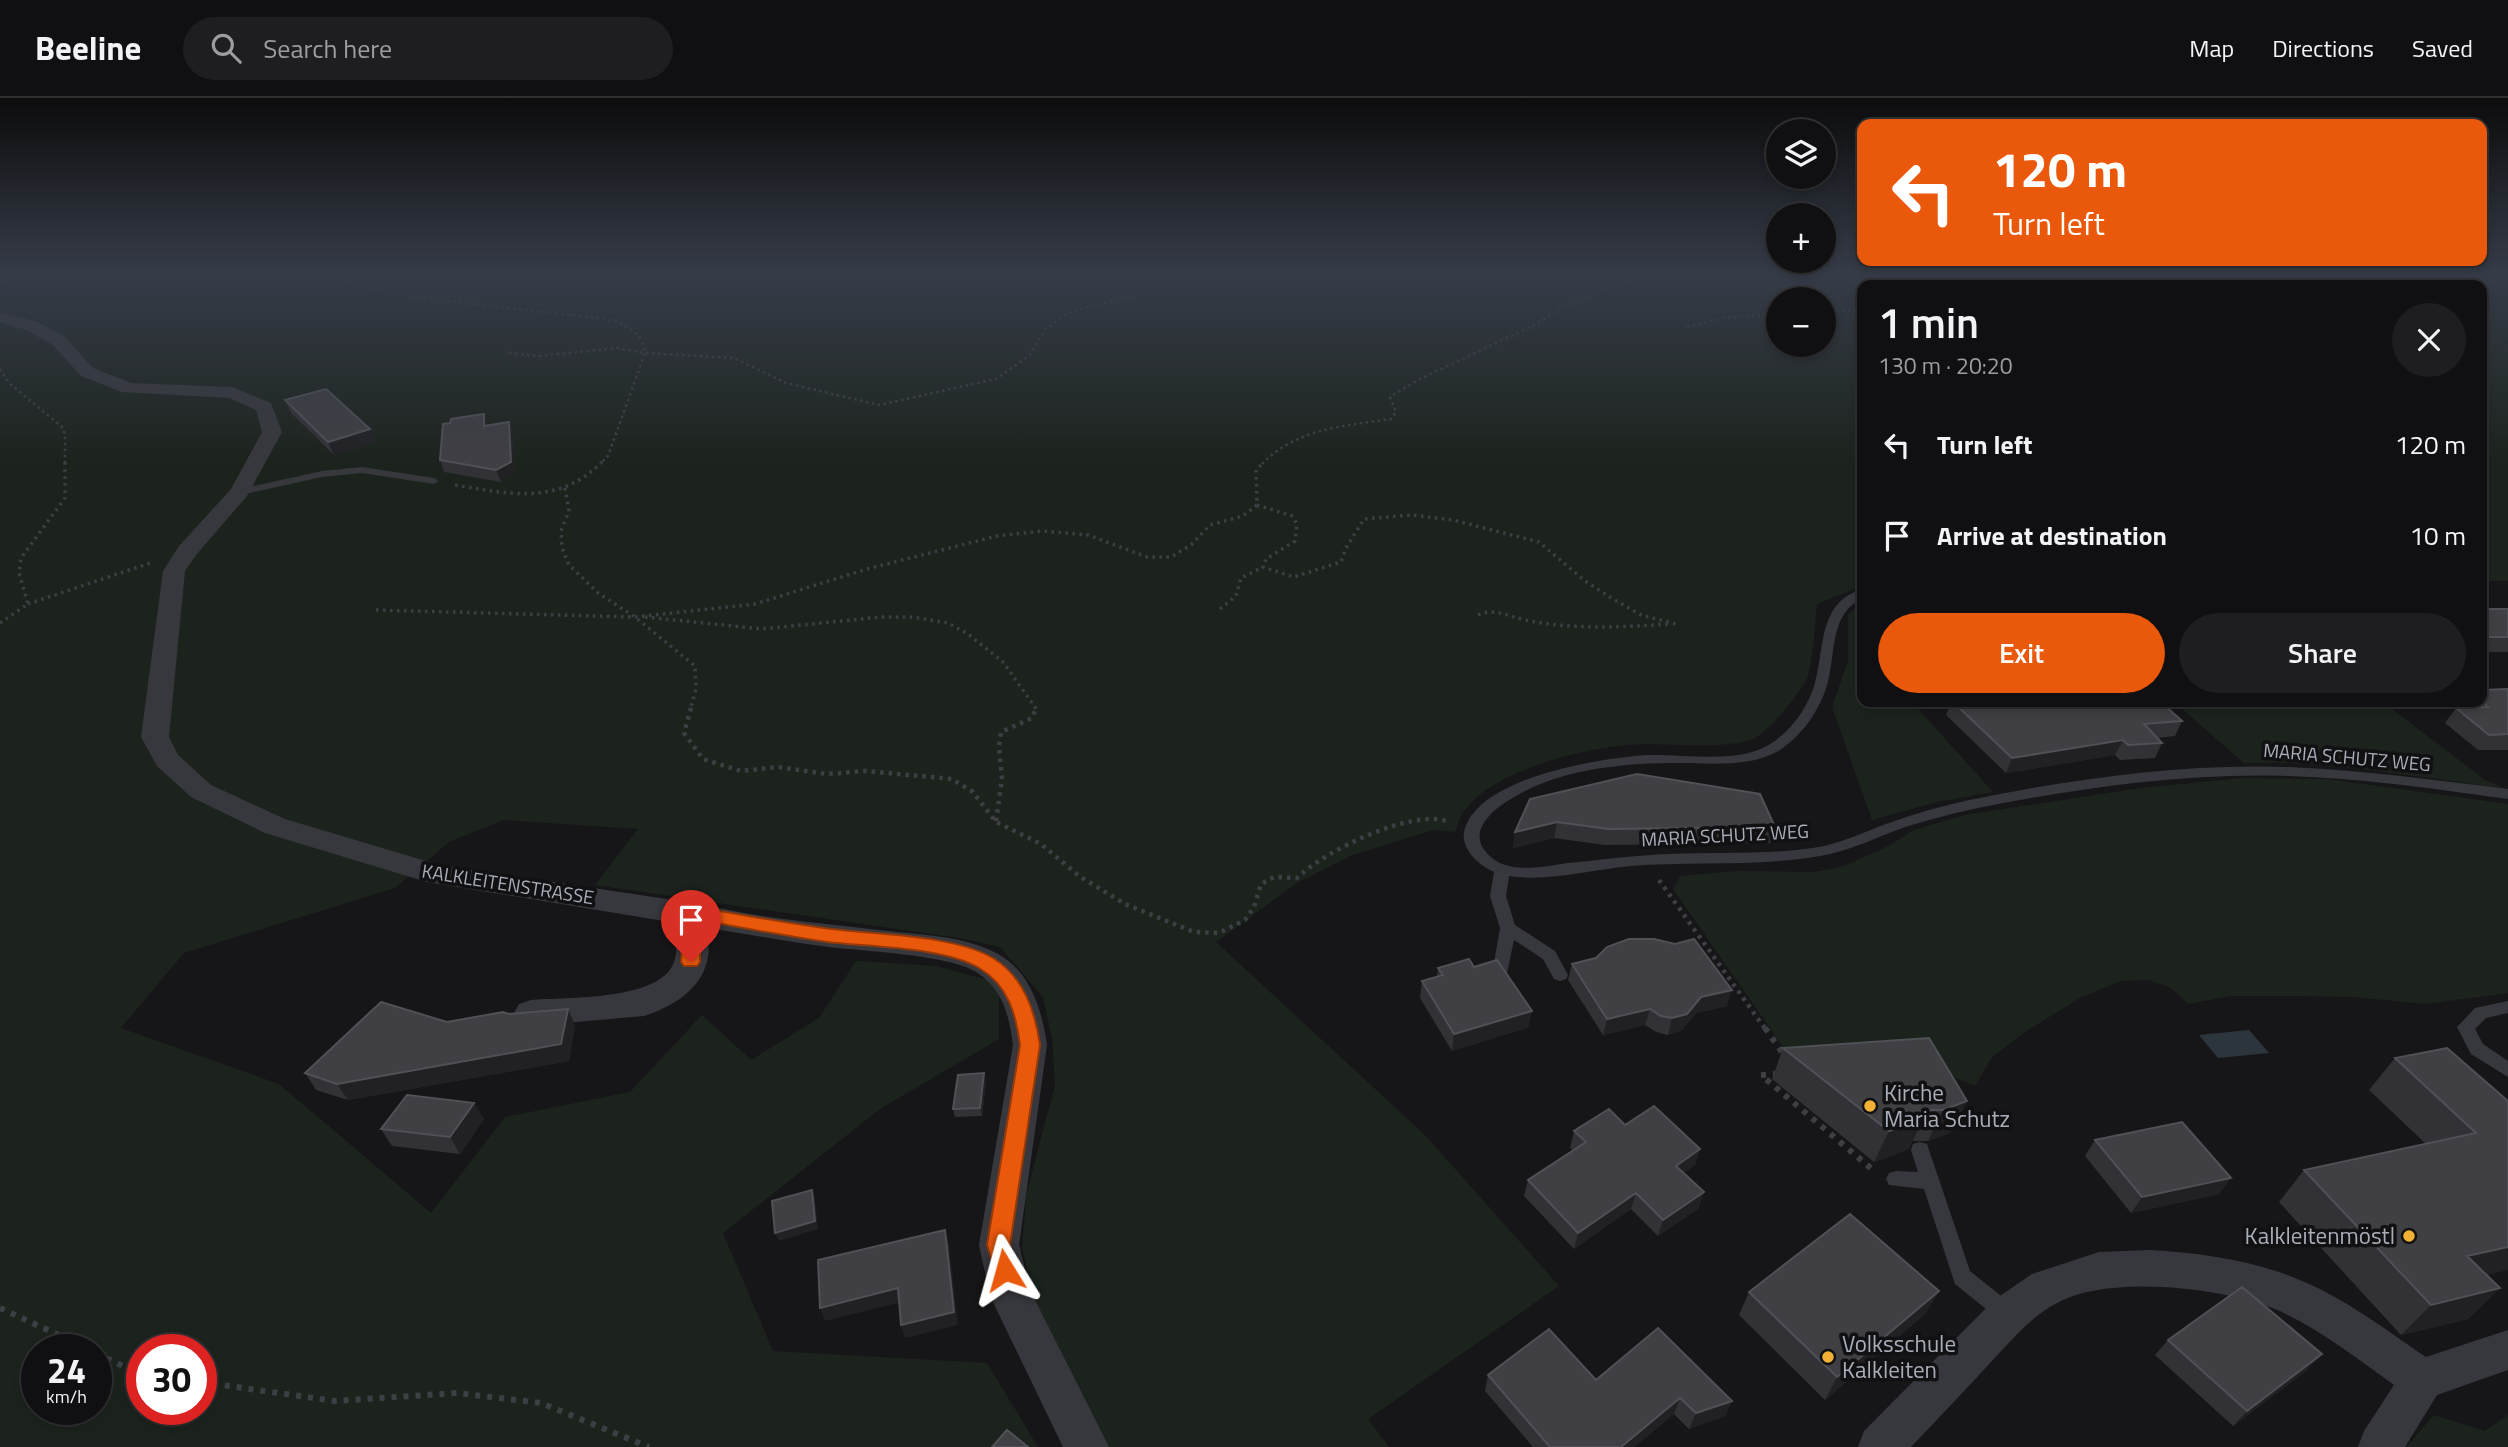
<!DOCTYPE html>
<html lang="en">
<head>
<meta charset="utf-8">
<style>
  body { margin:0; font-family:"Titillium Web",sans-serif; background:#1e1e20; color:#f1f3f6; height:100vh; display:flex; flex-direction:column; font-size:26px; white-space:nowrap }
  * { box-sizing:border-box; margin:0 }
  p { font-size:23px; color:#9c9d9f }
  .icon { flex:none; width:38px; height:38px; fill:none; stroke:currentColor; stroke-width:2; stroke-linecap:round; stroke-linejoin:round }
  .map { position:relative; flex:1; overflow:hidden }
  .drawer { position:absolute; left:1857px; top:182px; width:630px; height:427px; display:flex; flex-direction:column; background:#101012; border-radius:14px; box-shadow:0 4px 10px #0003,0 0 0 2px #303032 }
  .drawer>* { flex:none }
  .guide { position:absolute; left:1857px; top:21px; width:630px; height:147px; border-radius:14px; box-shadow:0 4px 10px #0003,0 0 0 2px #303032; background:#ea580c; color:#fff; overflow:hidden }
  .buttons { position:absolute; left:1766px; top:21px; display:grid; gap:14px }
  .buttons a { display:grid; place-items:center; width:70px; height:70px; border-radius:50%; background:#101012; box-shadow:0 4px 10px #0003,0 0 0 2px #303032; font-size:35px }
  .speed { position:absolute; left:21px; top:1236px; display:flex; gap:14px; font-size:35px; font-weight:700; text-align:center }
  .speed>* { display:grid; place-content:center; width:91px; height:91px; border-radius:50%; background:#101012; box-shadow:0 4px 10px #0003,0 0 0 2px #303032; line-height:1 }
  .speed small { font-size:18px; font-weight:400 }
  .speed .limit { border:10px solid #d22; background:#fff; color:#111 }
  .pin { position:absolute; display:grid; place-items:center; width:60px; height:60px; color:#fff; margin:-72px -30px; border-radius:50% 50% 50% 0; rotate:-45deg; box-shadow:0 0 7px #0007 }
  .pin .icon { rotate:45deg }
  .me { position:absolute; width:77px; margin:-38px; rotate:352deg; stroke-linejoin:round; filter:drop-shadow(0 0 5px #0008) }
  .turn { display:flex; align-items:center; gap:24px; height:147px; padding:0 21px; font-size:32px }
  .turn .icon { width:91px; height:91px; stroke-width:2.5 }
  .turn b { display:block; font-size:49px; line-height:60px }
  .round { display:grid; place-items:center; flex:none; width:74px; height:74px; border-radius:37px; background:#1e1e20 }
  .headline { display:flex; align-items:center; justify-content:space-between; height:119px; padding:0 21px }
  h1 { font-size:42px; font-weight:600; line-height:52px }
  .cta { display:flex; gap:14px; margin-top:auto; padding:14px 21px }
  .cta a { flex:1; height:80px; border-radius:42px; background:#ea580c; color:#fff; font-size:28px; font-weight:600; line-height:80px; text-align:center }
  .cta a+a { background:#1e1e20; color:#f1f3f6 }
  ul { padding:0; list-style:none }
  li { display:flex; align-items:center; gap:21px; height:91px; padding:0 21px }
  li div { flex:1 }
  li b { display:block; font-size:26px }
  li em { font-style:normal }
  header { display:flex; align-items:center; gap:42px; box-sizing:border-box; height:98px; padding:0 35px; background:#101012; border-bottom:2px solid #303032 }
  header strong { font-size:33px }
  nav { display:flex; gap:38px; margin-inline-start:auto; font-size:24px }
  .search { width:490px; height:63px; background:#1e1e20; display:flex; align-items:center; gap:18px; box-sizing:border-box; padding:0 24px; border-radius:38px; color:#9c9d9f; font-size:26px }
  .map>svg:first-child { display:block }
  .green { fill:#1c231d; fill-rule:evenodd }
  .water { fill:#2c353c }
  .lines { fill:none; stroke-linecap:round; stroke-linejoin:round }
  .path-far3 { stroke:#3d3f44; stroke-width:2.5; stroke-dasharray:2.5 3.5; stroke-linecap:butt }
  .path-far2 { stroke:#3d3f44; stroke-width:3.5; stroke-dasharray:2.5 4.5; stroke-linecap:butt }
  .path-far1 { stroke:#3d3f44; stroke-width:4.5; stroke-dasharray:3.5 5; stroke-linecap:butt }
  .path { stroke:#3d3f44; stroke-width:6; stroke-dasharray:5 7; stroke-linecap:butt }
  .lane { fill:#37383d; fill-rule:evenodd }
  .street { fill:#37383d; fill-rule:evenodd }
  .wall { fill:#323236 }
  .shaded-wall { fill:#212124 }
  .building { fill:#3f3f44; stroke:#4f5156; stroke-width:2 }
  .route { fill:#ea580c; stroke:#983908; stroke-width:2 }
  .poi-dot { fill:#f2b134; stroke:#111113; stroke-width:2.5 }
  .labels { text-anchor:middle; stroke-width:7; stroke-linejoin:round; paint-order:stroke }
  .street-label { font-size:19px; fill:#a8adb8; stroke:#111113 }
  .near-poi-label { font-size:23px; fill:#a8adb8; stroke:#111113; text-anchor:start }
</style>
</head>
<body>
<header>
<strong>Beeline</strong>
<div class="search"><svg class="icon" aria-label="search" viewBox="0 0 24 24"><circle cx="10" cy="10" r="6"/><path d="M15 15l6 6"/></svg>Search here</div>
<nav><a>Map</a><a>Directions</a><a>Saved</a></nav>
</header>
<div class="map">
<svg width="2508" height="1349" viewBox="0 0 2508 1349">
  <rect width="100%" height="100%" fill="#161618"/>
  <path class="green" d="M0,177H2508V483H2482V187H1862V488L1817,506C1815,525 1813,564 1807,580C1799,597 1771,631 1755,640C1729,653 1658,644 1627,647C1580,651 1463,678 1456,734L1433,732L1353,757L1297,785L1216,844L1425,1037L1559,1188L1368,1321L1389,1349H1107L1076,1296L1034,1199L1022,1151L1026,1098L1055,987L1052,940L1043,899L1000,849L965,841L595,787L638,731L504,722L449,744L395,790L184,855L121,930L279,986L431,1115L505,1019L630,994L702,917L751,962L819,920L856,863L936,868L999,885V941L880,1011L723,1135L773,1253L987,1265L1038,1349H0ZM1778,201H1824V247H1778ZM37,1251H96V1311H37ZM142,1251H201V1311H142Z
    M1862,503V604H1912L1993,694L1937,704L1872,722L1832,609L1848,563V517Z
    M2174,604H2383L2485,682L2504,690C2418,680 2331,662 2244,665Z
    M2243,680L2327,681L2508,706V895L2425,906L2355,899L2300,898H2230L2188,906L2171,890L2149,882L2120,883L2080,900L2025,934L1992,959L1975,988L1914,963L1797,969L1673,791L1680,778L1736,773L1814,774L1841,769L1883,751L1914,732L1965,717L2140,690Z
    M2434,1317L2485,1333L2508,1317V1349H2406Z"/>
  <path class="water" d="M2249,932L2269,955L2218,960L2199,937Z"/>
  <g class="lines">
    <path class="path-far3" d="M331,177C365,194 404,197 442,202C499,210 557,215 614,222C630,230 643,236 645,255L608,358L600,366
      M1904,177L1912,187
      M0,183L27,177
      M1824,211L1862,214
      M1687,229L1722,220L1778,216
      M509,255L540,258L617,250L645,255L734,260L786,285L879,307L996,281L1030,257L1045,231L1072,213L1146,195L1158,182V177
      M0,271L9,285L62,329L65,336V366
      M1262,366C1297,330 1344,328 1391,321L1396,314L1390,299L1418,282L1534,227L1563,209L1639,177"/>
    <path class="path-far2" d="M455,387C510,396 558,408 602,364
      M565,390L569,413L561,433L562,450L569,467L598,495L635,519L695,568L696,591L690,612
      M1257,407L1292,418L1297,426L1295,443L1266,461L1263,469L1294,479L1341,464L1346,450L1364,421L1412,417L1453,422L1539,444L1585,483L1613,501L1641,517L1676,526
      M28,506L150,465
      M1220,511L1236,498L1241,480L1263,469
      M376,512L633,519
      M1478,517C1495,510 1507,518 1525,522C1573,532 1623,529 1672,526
      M635,519L755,506L867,471L997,438L1043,433L1088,437L1147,459H1171L1191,447L1210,427L1243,418L1257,407L1256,372L1264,364
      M645,519L762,531L881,519H912L948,525L968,536L1003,564L1037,612
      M0,525L28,506L19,475L21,460L65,400V364"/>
    <path class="path-far1" d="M691,610L684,635L703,661L741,673L778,669L827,676L866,673L952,681L973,694L996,724L1041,746L1079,778L1125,806L1194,834L1219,835L1245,822L1254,809L1261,786L1274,779L1297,780C1323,754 1413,709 1449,724
      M996,723L1002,681L999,649L1001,634L1032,620L1036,610
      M1659,782L1766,932"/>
    <path class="path" d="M1765,930L1784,957
      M1778,976L1761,977L1873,1072
      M0,1210L89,1251
      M96,1255L127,1270L142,1271
      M201,1284L335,1303L457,1295L541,1305L649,1349"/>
    <path class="lane" d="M362,369L434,380L439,383L434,386L362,375L322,379L240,397L235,394L240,391L322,373Z
      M1862,491V500C1830,517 1836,552 1828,583C1822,609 1803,637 1780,652C1750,670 1712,665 1680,665C1621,665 1555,671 1506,704C1489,715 1469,735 1486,754C1491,760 1498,765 1505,767C1525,773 1548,768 1568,765C1602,762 1635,757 1670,756C1719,754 1770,757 1819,749C1842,745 1864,734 1886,726C1913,716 1941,708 1969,702C2073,681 2182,665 2289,669C2362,672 2435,682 2508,691V701C2435,691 2361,680 2287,678C2192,675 2096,688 2003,705C1970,711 1937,719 1905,729C1877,739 1850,753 1820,758C1757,769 1693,763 1630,768C1590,772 1548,784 1509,778L1506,798L1515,827L1555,853L1568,877L1566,881L1560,883L1554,881L1543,861L1514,842L1507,875L1501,877L1495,875L1493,871L1500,830L1490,798L1494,774C1480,768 1461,752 1464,734C1476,679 1601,660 1647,657C1680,656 1728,664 1758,652C1786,641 1807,613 1815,585C1825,549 1818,505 1862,491Z
      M2508,903V915L2486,920L2475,931L2483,946L2508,963V979L2471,956L2457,929L2475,910Z
      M1920,1044L1927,1046L1929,1052L1970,1173L2015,1209L2018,1216L2015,1223L2008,1226L2001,1223L1955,1186L1924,1091L1889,1087L1886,1081L1889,1075L1896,1073L1918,1074L1911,1052L1913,1046Z"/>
    <path class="street" d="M0,214L38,224L65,239L93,270L131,285L232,289L271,305L282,334L247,398L196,457L185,473L169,639L178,657L211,687L285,721L439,767L687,804L692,803C753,821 825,825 888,833C924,837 965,838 998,856C1031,874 1042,913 1047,947L1019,1147L1031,1194L1109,1349H1063L990,1198L979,1147L1013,947C1009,917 1003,891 976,874C950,857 863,853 829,849C788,844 748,836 708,830C708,840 710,853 707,863C701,892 670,910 644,918L531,928L519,924L514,915L519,906L531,902C566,899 661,903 674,864C678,853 676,836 676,825L427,784L265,735L191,699L157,668L141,639L163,473L179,448L231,391L262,334L256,312L229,300L122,294L81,278L53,247L26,232L0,224Z
      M2149,1152C2201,1155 2254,1162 2302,1183C2346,1201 2386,1232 2426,1259L2508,1232V1272L2437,1297L2405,1349H2358L2364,1333L2394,1287C2358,1261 2322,1233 2282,1214C2230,1190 2111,1176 2059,1204C2032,1217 2011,1243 1991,1264C1965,1292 1938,1321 1911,1349H1858L1864,1333L1994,1202L2032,1176L2099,1154Z"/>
  </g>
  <path class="wall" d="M285,302L375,344L334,357L291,315Z
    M509,324L513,335L515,375L501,384L444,374L440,362L488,328Z
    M2482,511H2508V554H2482Z
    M2508,591V652H2478L2445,625L2456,610H2460L2457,607L2459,604H2482Z
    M1951,604H2161L2182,623L2175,638L2157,640L2162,645L2155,660L2120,662L2115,657L2006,675L1946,617Z
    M1530,701L1775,729L1770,745L1605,747L1554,740L1513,750L1515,734Z
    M1572,866L1727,908L1696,915L1682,932L1668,937L1656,934L1645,927L1603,937L1568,882Z
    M1474,869L1529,929L1452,953L1420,900L1422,883L1437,879L1438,870Z
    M509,916L575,927L569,963L348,1002L316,992L305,975L447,924Z
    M1783,950L1967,1003L1950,1035L1928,1043H1912L1909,1051L1874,1064L1772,981Z
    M2395,960L2508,1003L2487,1177L2500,1190L2468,1221L2401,1237L2279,1104L2304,1072L2426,1046L2369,992Z
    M986,984L982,1018L955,1019L953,1011Z
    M474,1005L484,1021L460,1056L392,1048L381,1031Z
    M1625,1027L1700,1051L1695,1067L1683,1075L1704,1094L1698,1111L1658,1138L1631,1111L1574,1151L1524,1098L1528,1082L1573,1052L1570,1050L1574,1033Z
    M2095,1042L2231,1080L2219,1096L2131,1115L2085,1058Z
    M1939,1193L1925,1216L1825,1302L1739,1217L1749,1194Z
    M2168,1242L2307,1272L2233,1328L2155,1257Z
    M1488,1277L1596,1282L1732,1303L1725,1318L1689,1331L1674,1316L1634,1349H1533L1485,1293Z"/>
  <path class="shaded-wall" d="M484,316L488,327V339L484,328Z
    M509,324L513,335L515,375L501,384L496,372Z
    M370,331L375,344L334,357L328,344Z
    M2123,642L2115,657L2006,675L2012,660Z
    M1557,724L1554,740L1513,750L1515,734Z
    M1732,892L1727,908L1696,915L1682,932L1668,937L1672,920L1701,899Z
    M568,911L575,927L569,963L348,1002L337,986Z
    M1650,911L1645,927L1603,937L1607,921Z
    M1532,913L1529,929L1452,953L1454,936Z
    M984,975L986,984L982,1018L980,1010Z
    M1967,1003L1950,1035L1928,1043L1943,1012Z
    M474,1005L484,1021L460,1056L450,1039Z
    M1924,1019L1909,1051L1874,1064L1889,1033Z
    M1700,1051L1695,1067L1670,1084L1676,1068Z
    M2231,1080L2219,1096L2131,1115L2142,1099Z
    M812,1092L815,1100L818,1131L779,1143L775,1135Z
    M1704,1094L1698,1111L1658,1138L1663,1122Z
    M1636,1095L1631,1111L1574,1151L1578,1135Z
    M945,1132L949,1146L958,1227L905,1240L901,1227Z
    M2508,1149V1172L2437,1189L2467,1158Z
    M898,1190L902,1204L825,1223L820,1210Z
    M2500,1190L2468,1221L2401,1237L2431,1207Z
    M1939,1193L1925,1216L1825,1302L1837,1279Z
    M2322,1256L2307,1272L2233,1328L2247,1313Z
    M1680,1300L1674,1316L1634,1349H1621Z
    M1732,1303L1725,1318L1689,1331L1696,1315Z"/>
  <path class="building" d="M326,291L370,331L328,344L285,302Z
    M484,316V328L509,324L511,364L496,372L440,362L443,326L450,325L451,321Z
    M2482,511H2508V539H2482Z
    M2508,591V636L2489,637L2456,610L2488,609L2482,604V592Z
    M1953,604H2161L2182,623L2144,626L2162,645L2128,647L2123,642L2012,660Z
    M1637,676L1760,696L1775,729L1608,731L1557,724L1515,734L1530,701Z
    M1629,841H1654L1675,846L1694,841L1732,892L1701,899L1687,916L1672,920L1661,918L1650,911L1607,921L1572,866L1596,860L1607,849Z
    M1469,861L1474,869L1497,862L1532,913L1454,936L1422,883L1443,877L1438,870Z
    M381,904L447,924L503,914L509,916L568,911L561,946L337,986L305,975Z
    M1929,940L1967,1003L1943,1012H1928L1924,1019L1889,1033L1783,950Z
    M2447,950L2508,1003V1149L2467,1158L2500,1190L2431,1207L2304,1072L2476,1035L2395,960Z
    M984,975L980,1010L953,1011L958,977Z
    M407,997L474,1005L450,1039L381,1031Z
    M1654,1008L1700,1051L1676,1068L1704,1094L1663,1122L1636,1095L1578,1135L1528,1082L1586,1044L1574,1033L1609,1011L1625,1027Z
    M2182,1024L2231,1080L2142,1099L2095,1042Z
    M812,1092L815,1123L775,1135L772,1103Z
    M1850,1116L1939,1193L1837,1279L1749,1194Z
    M945,1132L954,1214L901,1227L898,1190L820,1210L818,1162Z
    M2242,1189L2322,1256L2247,1313L2168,1242Z
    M1658,1230L1732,1303L1696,1315L1680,1300L1621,1349H1550L1488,1277L1549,1231L1596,1282Z
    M1007,1332L1028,1349H992Z"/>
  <linearGradient id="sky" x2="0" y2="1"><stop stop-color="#0c0c0d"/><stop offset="0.48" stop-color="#363c48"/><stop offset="1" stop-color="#363c48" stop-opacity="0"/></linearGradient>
  <rect width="2508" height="366" fill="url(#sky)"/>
  <path class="route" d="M692,808C736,816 780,824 824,830C873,837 952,836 993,860C1024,879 1035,913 1040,947L1010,1147L1017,1172L1013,1180L1005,1183L997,1180L987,1147L1020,947C1016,916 1008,887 979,870C944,849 869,849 827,844C785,838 743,830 700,822V864L697,868H684L681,864L683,814L685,810Z"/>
  <g class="poi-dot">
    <circle cx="1870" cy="1008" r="7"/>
    <circle cx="2409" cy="1138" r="7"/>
    <circle cx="1828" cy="1259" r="7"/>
  </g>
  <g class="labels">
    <g class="street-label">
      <text transform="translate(2347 659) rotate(5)" y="7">MARIA SCHUTZ WEG</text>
      <text transform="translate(1725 737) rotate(-3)" y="7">MARIA SCHUTZ WEG</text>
      <text transform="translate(508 786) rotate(9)" y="7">KALKLEITENSTRASSE</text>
    </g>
    <g class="near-poi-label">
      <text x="1884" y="1003">Kirche<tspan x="1884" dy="26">Maria Schutz</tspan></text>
      <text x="2395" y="1146" text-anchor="end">Kalkleitenmöstl</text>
      <text x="1842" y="1254">Volksschule<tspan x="1842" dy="26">Kalkleiten</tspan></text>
    </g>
  </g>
</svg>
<div class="buttons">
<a><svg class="icon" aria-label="layers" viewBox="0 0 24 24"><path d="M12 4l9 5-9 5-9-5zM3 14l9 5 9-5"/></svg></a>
<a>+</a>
<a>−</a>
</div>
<div class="speed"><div>24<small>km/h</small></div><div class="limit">30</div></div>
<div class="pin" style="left:691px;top:864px;background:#d93025"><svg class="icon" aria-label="arrive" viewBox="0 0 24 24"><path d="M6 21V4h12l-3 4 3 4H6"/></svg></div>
<svg class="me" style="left:1005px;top:1172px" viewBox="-20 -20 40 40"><path d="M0-17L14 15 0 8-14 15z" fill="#ea580c" stroke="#fff" stroke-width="4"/></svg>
<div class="guide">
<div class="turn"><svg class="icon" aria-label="left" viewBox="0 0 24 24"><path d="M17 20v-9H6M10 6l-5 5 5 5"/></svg><div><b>120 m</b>Turn left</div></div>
</div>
<section class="drawer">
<div class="headline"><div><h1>1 min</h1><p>130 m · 20:20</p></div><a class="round"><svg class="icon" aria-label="close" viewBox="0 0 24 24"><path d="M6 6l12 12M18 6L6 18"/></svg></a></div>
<ul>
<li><svg class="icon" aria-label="left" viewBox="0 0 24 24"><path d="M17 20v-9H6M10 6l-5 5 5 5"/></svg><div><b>Turn left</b></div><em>120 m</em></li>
<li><svg class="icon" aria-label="arrive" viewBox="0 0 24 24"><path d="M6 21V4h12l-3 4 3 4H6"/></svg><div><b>Arrive at destination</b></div><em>10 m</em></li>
</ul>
<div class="cta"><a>Exit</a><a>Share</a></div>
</section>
</div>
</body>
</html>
